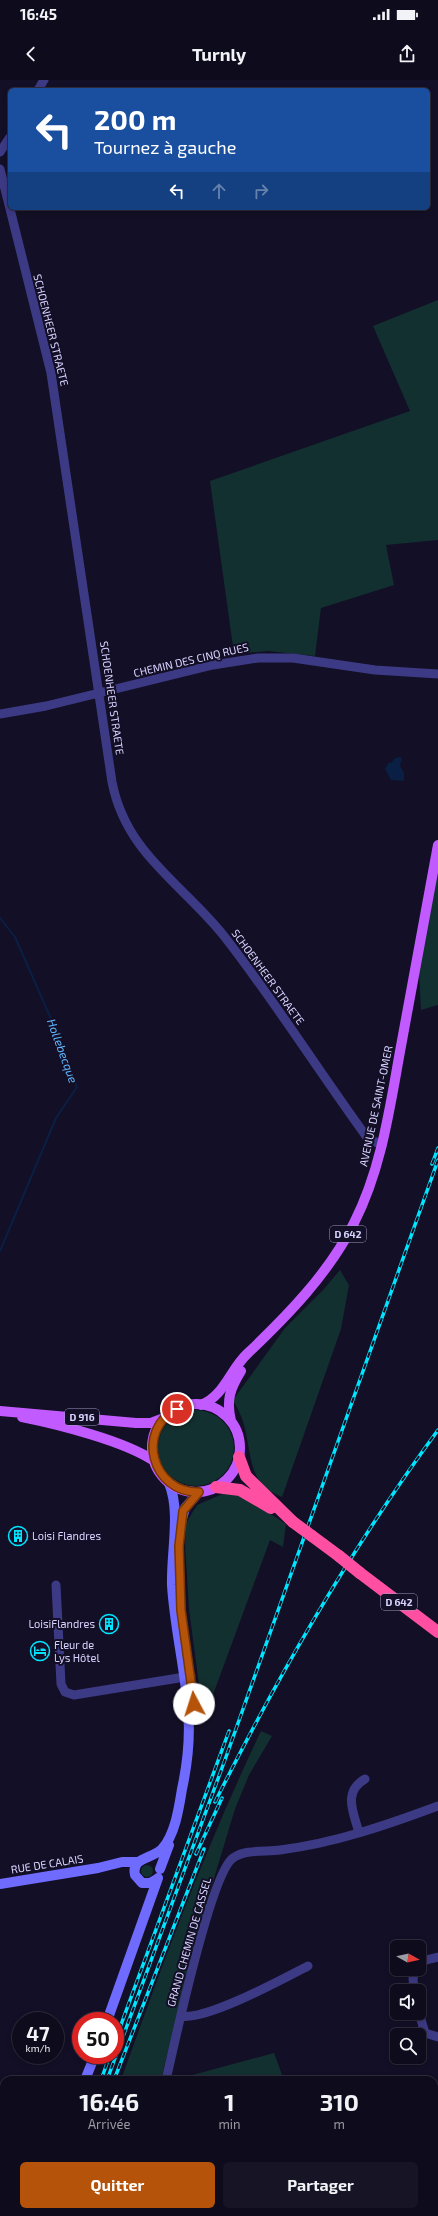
<!DOCTYPE html>
<html lang="fr">
<head>
<meta charset="utf-8">
<style>
  body { margin:0; font-family:"Exo 2",sans-serif; background:#171425; color:#f1f3f6; height:100vh; display:flex; flex-direction:column; font-size:15px; white-space:nowrap }
  * { box-sizing:border-box; margin:0 }
  p { font-size:13px; color:#9b9ba3 }
  .icon { flex:none; width:22px; height:22px; fill:none; stroke:currentColor; stroke-width:2; stroke-linecap:round; stroke-linejoin:round }
  .map { position:relative; flex:1; overflow:hidden }
  .side { position:absolute; left:0px; top:1996px; width:438px; height:140px; display:flex; flex-direction:column; background:#0e0b1c; border-radius:12px 12px 0 0; box-shadow:0 2px 6px #0003,0 0 0 1px #2e2b3b }
  .side>* { flex:none }
  .guide { position:absolute; left:8px; top:8px; width:422px; height:122px; border-radius:6px; box-shadow:0 2px 6px #0003,0 0 0 1px #2e2b3b; background:#1a4fa0; color:#fff; overflow:hidden }
  .needle { width:26px; rotate:98deg }
  .buttons { position:absolute; left:390px; top:1860px; display:grid; gap:8px }
  .buttons a { display:grid; place-items:center; width:36px; height:36px; border-radius:6px; background:#0e0b1c; box-shadow:0 2px 6px #0003,0 0 0 1px #2e2b3b; font-size:20px }
  .speed { position:absolute; left:12px; top:1932px; display:flex; gap:8px; font-size:20px; font-weight:700; text-align:center }
  .speed>* { display:grid; place-content:center; width:52px; height:52px; border-radius:50%; background:#0e0b1c; box-shadow:0 2px 6px #0003,0 0 0 1px #2e2b3b; line-height:1 }
  .speed small { font-size:10px; font-weight:400 }
  .speed .limit { border:6px solid #d22; background:#fff; color:#111 }
  .pin { position:absolute; display:grid; place-items:center; width:34px; height:34px; color:#fff; margin:-17px; border:2px solid #fff; border-radius:50%; box-shadow:0 1px 4px #0007 }
  .me { position:absolute; width:44px; margin:-22px; rotate:355deg; stroke-linejoin:round; filter:drop-shadow(0 0 3px #0008) }
  .turn { display:flex; align-items:center; gap:14px; height:84px; padding:0 20px; font-size:18px }
  .turn .icon { width:52px; height:52px; stroke-width:2.5 }
  .turn b { display:block; font-size:28px; line-height:34px }
  .lanes { display:flex; align-items:center; height:38px; padding:0 20px; background:#0003; justify-content:center; gap:20px; direction:ltr }
  .lanes .off { opacity:.35 }
  .eta { display:flex; justify-content:space-evenly; align-items:center; height:68px; text-align:center }
  .eta b { font-size:24px; font-weight:700; line-height:28px }
  .cta { display:flex; gap:8px; margin-top:auto; padding:8px 20px }
  .cta a { flex:1; height:46px; border-radius:6px; background:#b45309; color:#fff; font-size:16px; font-weight:700; line-height:46px; text-align:center }
  .cta a+a { background:#171425; color:#f1f3f6 }
  .status { display:flex; justify-content:space-between; align-items:center; height:28px; padding:0 20px; background:#0e0b1c; direction:ltr }
  .status svg { height:11px; fill:currentColor }
  header { display:flex; justify-content:space-between; align-items:center; height:52px; padding:0 20px; background:#0e0b1c; font-size:18px; font-weight:700 }
  .map>svg:first-child { display:block }
  .green { fill:#12302f }
  .water { fill:#0a1f44 }
  .lines { fill:none; stroke-linecap:round; stroke-linejoin:round }
  .stream { stroke:#0a1f44; stroke-width:2 }
  .street { stroke:#3d3a85; stroke-width:9 }
  .secondary { stroke:#6f6bff; stroke-width:10 }
  .primary { stroke:#c25bff; stroke-width:10 }
  .highway { stroke:#ff4fa3; stroke-width:12 }
  .rail-casing { stroke:#00e5ff; stroke-width:3.5 }
  .rail { stroke:#130f26; stroke-width:2; stroke-dasharray:6; stroke-linecap:butt }
  .highway-bridge { stroke:#ff4fa3; stroke-width:12 }
  .route-casing { stroke:#753606; stroke-width:10 }
  .route { stroke:#b45309; stroke-width:7 }
  .labels { text-anchor:middle; stroke-width:4; stroke-linejoin:round; paint-order:stroke }
  .shield { fill:#130f26; stroke:#9e99be; stroke-width:1 }
  .shield-label { font-size:10px; font-weight:bold; fill:#d9d4ff }
  .street-label { font-size:11px; fill:#d9d4ff; stroke:#130f26 }
  .poi-label { font-size:11px; fill:#d9d4ff; stroke:#130f26; text-anchor:start }
  .water-label { font-size:12px; font-style:italic; fill:#62b6ff; stroke:#130f26 }
</style>
</head>
<body>
<div class="status"><b>16:45</b><svg viewBox="0 0 49 12"><path d="M0 12V9h3v3zM5 12V6h3v6zM10 12V3h3v9zM15 12V0h3v12zM26 1h20v11H26zM47 4h2v5h-2z"/></svg></div>
<header><svg class="icon" aria-label="back" viewBox="0 0 24 24"><path d="M15 5l-7 7 7 7"/></svg>Turnly<svg class="icon" aria-label="share" viewBox="0 0 24 24"><path d="M12 15V3M7 8l5-5 5 5M5 13v7h14v-7"/></svg></header>
<div class="map">
<svg width="438" height="2136" viewBox="0 0 438 2136">
  <rect width="100%" height="100%" fill="#130f26"/>
  <path class="green" d="M438,220V460L386,465L394,505L321,528L315,576L268,571L234,574L210,401L410,331L373,246Z
    M438,789V925L421,930L419,893Z
    M340,1190L349,1205L341,1249L282,1417C249,1405 252,1378 245,1349C243,1339 238,1329 233,1320L285,1248L323,1210Z
    M158 1368a38 38 0 1 1 76 0a38 38 0 1 1-76 0Z
    M227,1412L242,1415L286,1444L283,1467L270,1460L207,1631L202,1628L189,1529L185,1465L186,1443L197,1425Z
    M261,1651L272,1656L249,1695L235,1729L192,1871L161,2000H121C163,1882 207,1764 261,1651Z
    M141 1791a6 6 0 1 1 12 0a6 6 0 1 1-12 0Z
    M274,1973L284,2000H174Z
    M145,2132H319V2134L307,2136H145Z"/>
  <path class="water" d="M399,677L402,678L400,686L404,693V701L391,700L385,689L389,682L391,683L395,678Z"/>
  <g class="lines">
    <path class="stream" d="M0,838L15,857L55,948L77,1007L56,1038L0,1171"/>
    <path class="street" d="M38,10L44,0
      M0,72L10,57
      M0,89L51,293L112,702C126,774 182,803 224,856C274,920 318,990 366,1056L382,1066
      M0,634L46,626L213,585L258,578H293L375,590L438,594
      M56,1505L61,1604L65,1612L74,1615L191,1596
      M359,1753C354,1733 342,1712 365,1699
      M419,1885L426,1880L438,1877
      M414,1911L413,1898L416,1889
      M419,1933L425,1953L438,1957
      M181,1936C206,1941 283,1899 308,1886
      M166,2000C174,1965 211,1793 233,1778C245,1769 266,1772 280,1770C335,1763 387,1745 438,1726
      M434,2053H438
      M362,2132V2136
      M137,2136L138,2132
      M420,2136H426"/>
    <path class="secondary" d="M179,1450L185,1428L199,1412
      M160,1789L169,1765
      M157,1799L150,1803H142L135,1795C131,1777 152,1779 162,1769C175,1755 179,1728 182,1709C189,1677 191,1642 186,1610C182,1575 174,1540 172,1505C171,1472 181,1432 169,1403
      M0,1804L98,1788L122,1782H137
      M107,1941L158,1798
      M85,2000L95,1975
      M35,2136L36,2132"/>
    <path class="primary" d="M152 1368a44 44 0 1 1 88 0a44 44 0 1 1-88 0Z
      M201,1325C224,1316 230,1290 247,1274C288,1235 329,1193 354,1143C382,1088 390,1026 401,966C413,899 426,832 438,765
      M0,1331L136,1343H151L164,1338
      M22,1337C57,1344 125,1361 154,1381
      M231,1341C226,1320 230,1309 241,1291"/>
    <path class="highway" d="M239,1377L246,1396L293,1442
      M216,1407L240,1410L271,1428
      M312,1456L339,1476
      M360,1493L438,1552"/>
    <defs>
      <path id="rail" d="M432,1084L438,1068
        M215,1722C280,1592 352,1467 438,1350
        M196,1774L222,1718
        M115,1961L229,1651
        M101,2000L110,1975
        M107,2000L226,1677L438,1080
        M114,2000L204,1769
        M58,2136L59,2132
        M64,2136L66,2132"/>
    </defs>
    <use href="#rail" class="rail-casing"/>
    <use href="#rail" class="rail"/>
    <path class="highway-bridge" d="M293,1442L312,1456
      M339,1476L360,1493"/>
  </g>
  <g class="lines">
    <defs>
      <path id="route" d="M177,1329C135,1350 152,1413 199,1412L183,1431L179,1466L181,1530L194,1624"/>
    </defs>
    <use href="#route" class="route-casing"/>
    <use href="#route" class="route"/>
  </g>
  <defs>
    <symbol id="building-ring" viewBox="-11 -11 22 22"><circle r="9.5" fill="#130f26" stroke="#00e5ff" stroke-width="1.5"/><path d="M-4-6H4V6H1V3H-1V6H-4ZM-2.5-4.3h1.7v1.8h-1.7ZM.8-4.3h1.7v1.8H.8ZM-2.5-1h1.7V.8h-1.7ZM.8-1h1.7V.8H.8Z" fill="#00e5ff"/></symbol>
    <symbol id="hotel-ring" viewBox="-11 -11 22 22"><circle r="9.5" fill="#130f26" stroke="#00e5ff" stroke-width="1.5"/><path d="M-6-4.5h1.5V1H6V5H4.5V3h-9V5H-6ZM-4 0a1.8 1.8 0 1 1 3.6 0ZM.5 0V-2.5h3Q6-2.5 6 0Z" fill="#00e5ff"/></symbol>
  </defs>
  <g fill-rule="evenodd">
    <use href="#building-ring" x="7" y="1445" width="22" height="22"/>
    <use href="#building-ring" x="98" y="1533" width="22" height="22"/>
    <use href="#hotel-ring" x="29" y="1560" width="22" height="22"/>
  </g>
  <g class="labels">
    <g class="shield">
      <rect x="330" y="1146" width="36" height="16" rx="3"/>
      <rect x="65" y="1329" width="34" height="16" rx="3"/>
      <rect x="381" y="1514" width="36" height="16" rx="3"/>
    </g>
    <g class="shield-label">
      <text x="348" y="1158">D 642</text>
      <text x="82" y="1341">D 916</text>
      <text x="399" y="1526">D 642</text>
    </g>
    <g class="street-label">
      <text transform="translate(51 250) rotate(76)" y="4">SCHOENHEER STRAETE</text>
      <text transform="translate(191 580) rotate(-13)" y="4">CHEMIN DES CINQ RUES</text>
      <text transform="translate(112 618) rotate(82)" y="4">SCHOENHEER STRAETE</text>
      <text transform="translate(268 897) rotate(54)" y="4">SCHOENHEER STRAETE</text>
      <text transform="translate(376 1026) rotate(-78)" y="4">AVENUE DE SAINT-OMER</text>
      <text transform="translate(47 1784) rotate(-9)" y="4">RUE DE CALAIS</text>
      <text transform="translate(189 1862) rotate(-74)" y="4">GRAND CHEMIN DE CASSEL</text>
    </g>
    <g class="poi-label">
      <text x="32" y="1460">Loisi Flandres</text>
      <text x="95" y="1548" text-anchor="end">LoisiFlandres</text>
      <text x="54" y="1569">Fleur de<tspan x="54" dy="13">Lys Hôtel</tspan></text>
    </g>
    <g class="water-label">
      <text transform="translate(62 971) rotate(70)" y="4">Hollebecque</text>
    </g>
  </g>
</svg>
<div class="buttons">
<a><svg class="needle" viewBox="-14 -14 28 28"><path d="M0-13l5 13h-10z" fill="#e53935"/><path d="M0 13l5-13h-10z" fill="#9b9ba3"/></svg></a>
<a><svg class="icon" aria-label="sound" viewBox="0 0 24 24"><path d="M4 9h4l5-4v14l-5-4H4zM17 9q2 3 0 6"/></svg></a>
<a><svg class="icon" aria-label="search" viewBox="0 0 24 24"><circle cx="10" cy="10" r="6"/><path d="M15 15l6 6"/></svg></a>
</div>
<div class="speed"><div>47<small>km/h</small></div><div class="limit">50</div></div>
<div class="pin" style="left:177px;top:1329px;background:#d93025"><svg class="icon" aria-label="arrive" viewBox="0 0 24 24"><path d="M6 21V4h12l-3 4 3 4H6"/></svg></div>
<svg class="me" style="left:194px;top:1624px" viewBox="-20 -20 40 40"><circle r="19" fill="#fff"/><path d="M0-13L10 11 0 6-10 11z" fill="#b45309"/></svg>
<div class="guide">
<div class="turn"><svg class="icon" aria-label="left" viewBox="0 0 24 24"><path d="M17 20v-9H6M10 6l-5 5 5 5"/></svg><div><b>200 m</b>Tournez à gauche</div></div>
<div class="lanes"><svg class="icon" aria-label="left" viewBox="0 0 24 24"><path d="M17 20v-9H6M10 6l-5 5 5 5"/></svg><svg class="icon off" aria-label="ahead" viewBox="0 0 24 24"><path d="M12 20V5M6 11l6-6 6 6"/></svg><svg class="icon off" aria-label="right" viewBox="0 0 24 24"><path d="M7 20v-9h11M14 6l5 5-5 5"/></svg></div>
</div>
<section class="side">
<div class="eta">
<div><b>16:46</b><p>Arrivée</p></div>
<div><b>1</b><p>min</p></div>
<div><b>310</b><p>m</p></div>
</div>
<div class="cta"><a>Quitter</a><a>Partager</a></div>
</section>
</div>
</body>
</html>
